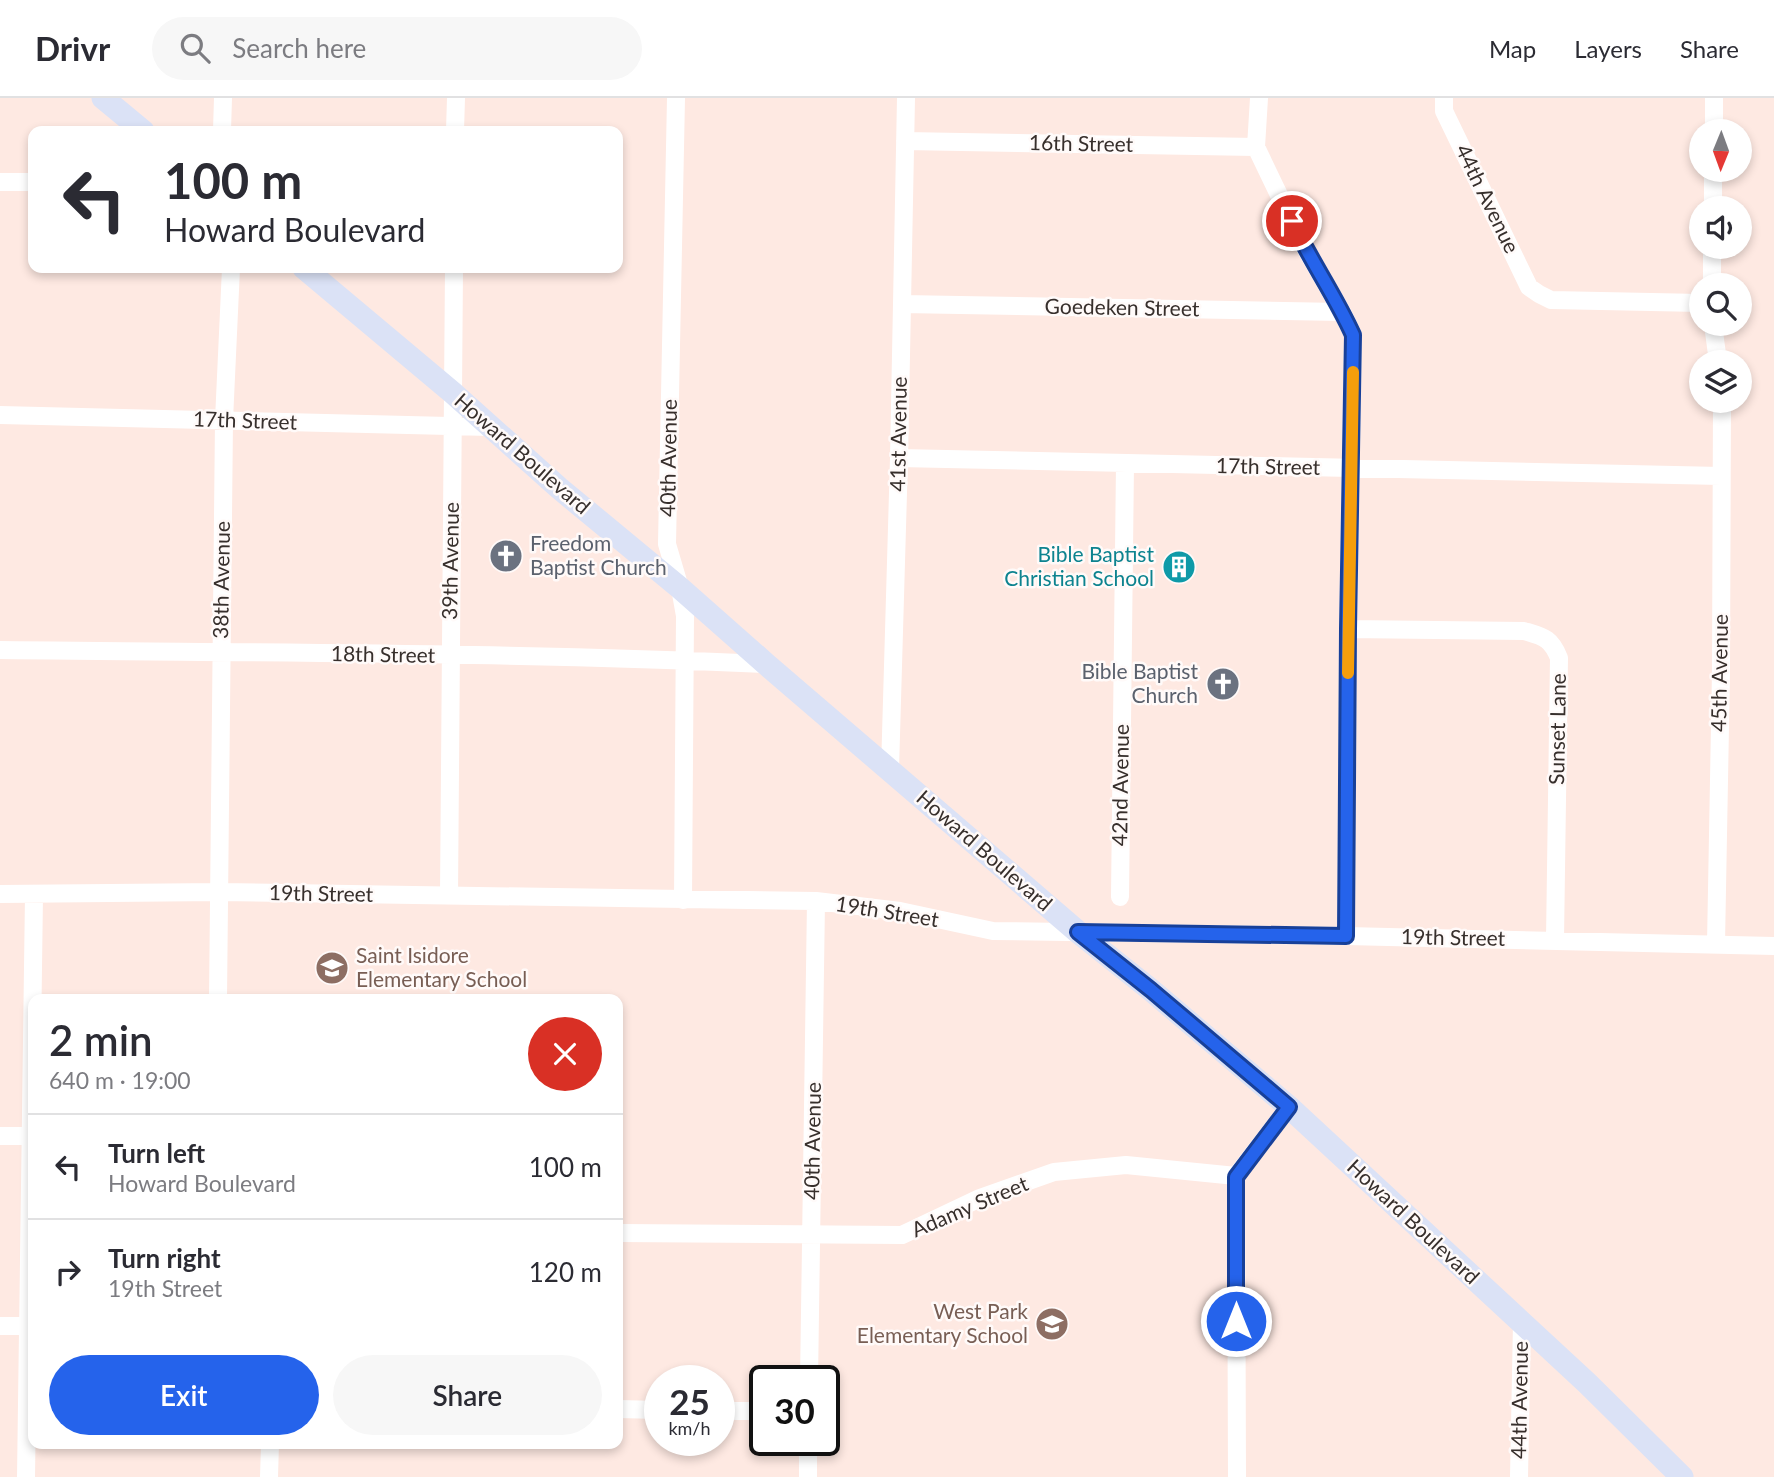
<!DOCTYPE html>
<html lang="en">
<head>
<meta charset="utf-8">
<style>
  body { margin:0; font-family:Lato,sans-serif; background:#f7f7f7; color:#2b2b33; height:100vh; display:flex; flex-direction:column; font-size:26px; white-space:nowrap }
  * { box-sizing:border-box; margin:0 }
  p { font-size:23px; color:#7c7c81 }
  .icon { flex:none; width:38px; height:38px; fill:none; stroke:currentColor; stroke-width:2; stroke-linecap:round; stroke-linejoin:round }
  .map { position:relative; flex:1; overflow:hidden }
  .side { position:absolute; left:28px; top:896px; width:595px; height:455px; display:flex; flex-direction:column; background:#fff; border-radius:14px; box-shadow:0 4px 10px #0003 }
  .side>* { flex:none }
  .banner { position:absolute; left:28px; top:28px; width:595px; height:147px; border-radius:14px; box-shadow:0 4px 10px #0003; background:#fff; color:#2b2b33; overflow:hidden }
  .needle { width:46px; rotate:181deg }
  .fabs { position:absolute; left:1689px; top:21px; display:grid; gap:14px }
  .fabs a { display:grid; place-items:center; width:63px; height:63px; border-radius:50%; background:#fff; box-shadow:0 4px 10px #0003; font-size:35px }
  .speed { position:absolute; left:644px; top:1267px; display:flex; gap:14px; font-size:35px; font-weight:700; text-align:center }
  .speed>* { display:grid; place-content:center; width:91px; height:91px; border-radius:50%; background:#fff; box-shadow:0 4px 10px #0003; line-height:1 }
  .speed small { font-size:18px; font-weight:400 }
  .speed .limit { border:4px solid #111; border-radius:10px; background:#fff; color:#111 }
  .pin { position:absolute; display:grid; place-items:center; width:60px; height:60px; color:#fff; margin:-30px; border:4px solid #fff; border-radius:50%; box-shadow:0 2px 7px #0007 }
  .me { position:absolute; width:77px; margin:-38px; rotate:0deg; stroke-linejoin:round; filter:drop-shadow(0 0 5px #0008) }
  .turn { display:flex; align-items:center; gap:24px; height:147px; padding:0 21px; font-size:32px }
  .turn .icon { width:91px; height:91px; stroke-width:2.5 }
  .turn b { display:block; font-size:49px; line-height:60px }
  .round { display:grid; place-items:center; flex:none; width:74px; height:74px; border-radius:37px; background:#f7f7f7 }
  .head { display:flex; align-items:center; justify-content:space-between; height:119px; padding:0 21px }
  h1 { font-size:42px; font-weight:600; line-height:52px }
  .button { display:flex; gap:14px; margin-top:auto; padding:14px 21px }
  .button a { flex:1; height:80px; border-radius:42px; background:#2563eb; color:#fff; font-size:28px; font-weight:600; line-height:80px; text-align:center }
  .button a+a { background:#f7f7f7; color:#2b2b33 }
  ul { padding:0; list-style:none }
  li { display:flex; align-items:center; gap:21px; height:105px; padding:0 21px; border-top:2px solid #e1e1e2 }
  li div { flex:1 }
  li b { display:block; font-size:26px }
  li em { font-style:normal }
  header { display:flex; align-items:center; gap:42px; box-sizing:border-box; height:98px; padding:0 35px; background:#fff; border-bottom:2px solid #e1e1e2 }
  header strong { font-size:33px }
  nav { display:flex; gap:38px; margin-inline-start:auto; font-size:24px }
  .search { width:490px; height:63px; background:#f7f7f7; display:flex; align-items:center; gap:18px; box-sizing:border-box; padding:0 24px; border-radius:38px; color:#7c7c81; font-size:26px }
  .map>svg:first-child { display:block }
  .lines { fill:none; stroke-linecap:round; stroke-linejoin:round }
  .minor { stroke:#fff; stroke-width:18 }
  .major { stroke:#dbe2f6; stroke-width:23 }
  .route-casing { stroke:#184099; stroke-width:18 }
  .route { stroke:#2563eb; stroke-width:12 }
  .slow { stroke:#f59e0b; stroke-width:12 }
  .labels { text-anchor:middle; stroke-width:5; stroke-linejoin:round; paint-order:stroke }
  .street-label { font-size:21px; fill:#372f2c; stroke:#fffaf9 }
  .worship-label { font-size:21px; fill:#5b616d; stroke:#fffaf9; text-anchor:start }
  .culture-label { font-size:21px; fill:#0d838f; stroke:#fffaf9; text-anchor:end }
  .education-label { font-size:21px; fill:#785e54; stroke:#fffaf9; text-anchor:start }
</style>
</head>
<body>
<header>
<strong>Drivr</strong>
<div class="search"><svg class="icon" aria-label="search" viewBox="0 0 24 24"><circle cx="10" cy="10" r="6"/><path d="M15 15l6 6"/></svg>Search here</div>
<nav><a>Map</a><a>Layers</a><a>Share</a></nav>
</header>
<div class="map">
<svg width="1774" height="1379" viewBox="0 0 1774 1379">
  <rect width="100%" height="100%" fill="#fee9e2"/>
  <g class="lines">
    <path class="minor" d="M676,0L667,446L680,490L685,518L683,802
      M1259,0L1256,49L1301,143L1342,214L1353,237L1348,531L1346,838
      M1444,0V13L1529,189L1539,196L1551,202L1701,205
      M222,33L223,0
      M455,33L456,0
      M1714,33V0
      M905,43L1256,49
      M0,84H33
      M1713,110V72
      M1712,187V149
      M902,206L1342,214
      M1713,226L1718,264
      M0,317L490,329
      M899,360L1721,378
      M1348,531L1524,533C1544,539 1551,540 1559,560L1555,842
      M0,552C255,555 511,554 766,566
      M890,672L899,360L906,0
      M0,796L220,794L816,803L900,813L993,833L1346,838L1774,848
      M449,798L454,170
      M1120,799L1125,366
      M1716,846L1721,573L1722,303
      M218,901L224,322L231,170
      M0,1038H33
      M618,1135L902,1137L980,1100L1054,1074L1126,1067L1236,1078
      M0,1228H28
      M809,1283L816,803
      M618,1311L660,1312
      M719,1313H765
      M26,1379L34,797
      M269,1379L270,1346
      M808,1379V1342
      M1237,1379L1236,1078L1289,1009
      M1519,1379L1522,1225"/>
    <path class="major" d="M103,0L143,33
      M304,170L453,295L559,390L680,490L766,566L1078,834L1151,892L1289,1009L1587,1285L1682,1379"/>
  </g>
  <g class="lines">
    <defs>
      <path id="route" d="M1236,1223V1079L1289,1009L1151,892L1078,834L1346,838L1348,531L1353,237C1335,197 1310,162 1292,123"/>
    </defs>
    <use href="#route" class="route-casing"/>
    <use href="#route" class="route"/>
    <path class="slow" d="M1348,575L1353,274"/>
  </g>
  <defs>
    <symbol id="church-disc" viewBox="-11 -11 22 22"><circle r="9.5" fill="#6b7280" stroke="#fffaf9"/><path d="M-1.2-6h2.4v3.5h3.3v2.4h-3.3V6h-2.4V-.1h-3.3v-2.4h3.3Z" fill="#fff"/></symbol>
    <symbol id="building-disc" viewBox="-11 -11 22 22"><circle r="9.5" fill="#0f9aa8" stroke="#fffaf9"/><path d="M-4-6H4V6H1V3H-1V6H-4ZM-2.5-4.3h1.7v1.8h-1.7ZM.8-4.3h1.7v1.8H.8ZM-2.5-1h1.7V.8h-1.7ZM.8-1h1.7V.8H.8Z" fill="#fff"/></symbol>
    <symbol id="school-disc" viewBox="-11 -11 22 22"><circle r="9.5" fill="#8d6e63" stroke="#fffaf9"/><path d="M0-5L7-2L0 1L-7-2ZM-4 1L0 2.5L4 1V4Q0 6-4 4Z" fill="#fff"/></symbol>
  </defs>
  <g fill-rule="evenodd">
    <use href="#church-disc" x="487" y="439" width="38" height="38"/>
    <use href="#building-disc" x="1160" y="450" width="38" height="38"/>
    <use href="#church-disc" x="1204" y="567" width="38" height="38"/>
    <use href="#school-disc" x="313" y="851" width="38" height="38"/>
    <use href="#school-disc" x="1033" y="1207" width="38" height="38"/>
  </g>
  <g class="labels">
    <g class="street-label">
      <text transform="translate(1081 46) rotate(1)" y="7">16th Street</text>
      <text transform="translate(1487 101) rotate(64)" y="7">44th Avenue</text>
      <text transform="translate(1122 210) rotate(1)" y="7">Goedeken Street</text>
      <text transform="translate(245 323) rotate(2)" y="7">17th Street</text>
      <text transform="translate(899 336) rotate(-89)" y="7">41st Avenue</text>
      <text transform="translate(522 356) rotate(41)" y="7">Howard Boulevard</text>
      <text transform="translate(669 360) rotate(-89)" y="7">40th Avenue</text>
      <text transform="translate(1268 369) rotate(1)" y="7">17th Street</text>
      <text transform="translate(451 463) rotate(-89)" y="7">39th Avenue</text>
      <text transform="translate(222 482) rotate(-89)" y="7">38th Avenue</text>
      <text transform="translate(383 557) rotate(1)" y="7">18th Street</text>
      <text transform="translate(1720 575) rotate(-89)" y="7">45th Avenue</text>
      <text transform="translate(1558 631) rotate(-89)" y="7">Sunset Lane</text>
      <text transform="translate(1121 687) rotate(-89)" y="7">42nd Avenue</text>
      <text transform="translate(984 753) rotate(41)" y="7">Howard Boulevard</text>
      <text transform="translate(321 796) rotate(1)" y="7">19th Street</text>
      <text transform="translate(887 814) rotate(9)" y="7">19th Street</text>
      <text transform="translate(1453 840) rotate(1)" y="7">19th Street</text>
      <text transform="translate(813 1043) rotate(-89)" y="7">40th Avenue</text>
      <text transform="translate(970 1109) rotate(-23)" y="7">Adamy Street</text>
      <text transform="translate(1413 1124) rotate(43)" y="7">Howard Boulevard</text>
      <text transform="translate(1520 1302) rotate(-89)" y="7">44th Avenue</text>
    </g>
    <g class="worship-label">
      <text x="530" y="453">Freedom<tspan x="530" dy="24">Baptist Church</tspan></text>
      <text x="1198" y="581" text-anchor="end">Bible Baptist<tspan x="1198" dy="24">Church</tspan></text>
    </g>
    <g class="culture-label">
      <text x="1154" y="464">Bible Baptist<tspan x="1154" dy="24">Christian School</tspan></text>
    </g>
    <g class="education-label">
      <text x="356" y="865">Saint Isidore<tspan x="356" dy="24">Elementary School</tspan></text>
      <text x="1028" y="1221" text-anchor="end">West Park<tspan x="1028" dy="24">Elementary School</tspan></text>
    </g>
  </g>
</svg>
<div class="fabs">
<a><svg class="needle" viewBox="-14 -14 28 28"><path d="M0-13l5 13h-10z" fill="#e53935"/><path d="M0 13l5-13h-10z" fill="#7c7c81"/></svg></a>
<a><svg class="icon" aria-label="sound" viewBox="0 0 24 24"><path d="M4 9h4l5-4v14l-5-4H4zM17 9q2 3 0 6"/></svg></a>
<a><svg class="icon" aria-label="search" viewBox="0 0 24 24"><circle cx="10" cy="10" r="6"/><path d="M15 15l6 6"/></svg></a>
<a><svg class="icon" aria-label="layers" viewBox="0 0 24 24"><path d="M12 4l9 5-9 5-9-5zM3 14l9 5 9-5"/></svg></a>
</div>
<div class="speed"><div>25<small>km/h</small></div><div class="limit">30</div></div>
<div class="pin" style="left:1292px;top:123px;background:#d93025"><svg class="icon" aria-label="arrive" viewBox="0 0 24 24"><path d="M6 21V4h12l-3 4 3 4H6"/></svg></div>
<svg class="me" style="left:1236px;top:1223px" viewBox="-20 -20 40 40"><circle r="17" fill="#2563eb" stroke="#fff" stroke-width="3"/><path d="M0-11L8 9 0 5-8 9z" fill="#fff"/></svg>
<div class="banner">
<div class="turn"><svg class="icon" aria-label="left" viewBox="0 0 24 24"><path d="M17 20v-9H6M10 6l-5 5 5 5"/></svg><div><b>100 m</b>Howard Boulevard</div></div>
</div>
<section class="side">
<div class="head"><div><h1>2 min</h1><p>640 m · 19:00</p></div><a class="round" style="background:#d93025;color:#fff"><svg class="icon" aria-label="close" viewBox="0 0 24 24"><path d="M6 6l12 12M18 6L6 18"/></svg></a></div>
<ul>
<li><svg class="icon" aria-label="left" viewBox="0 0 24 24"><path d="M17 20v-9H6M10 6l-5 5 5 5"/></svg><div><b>Turn left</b><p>Howard Boulevard</p></div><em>100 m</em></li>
<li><svg class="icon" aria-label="right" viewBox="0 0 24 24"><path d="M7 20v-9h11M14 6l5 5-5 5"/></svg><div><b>Turn right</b><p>19th Street</p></div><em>120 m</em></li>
</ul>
<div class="button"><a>Exit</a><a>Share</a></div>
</section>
</div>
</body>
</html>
